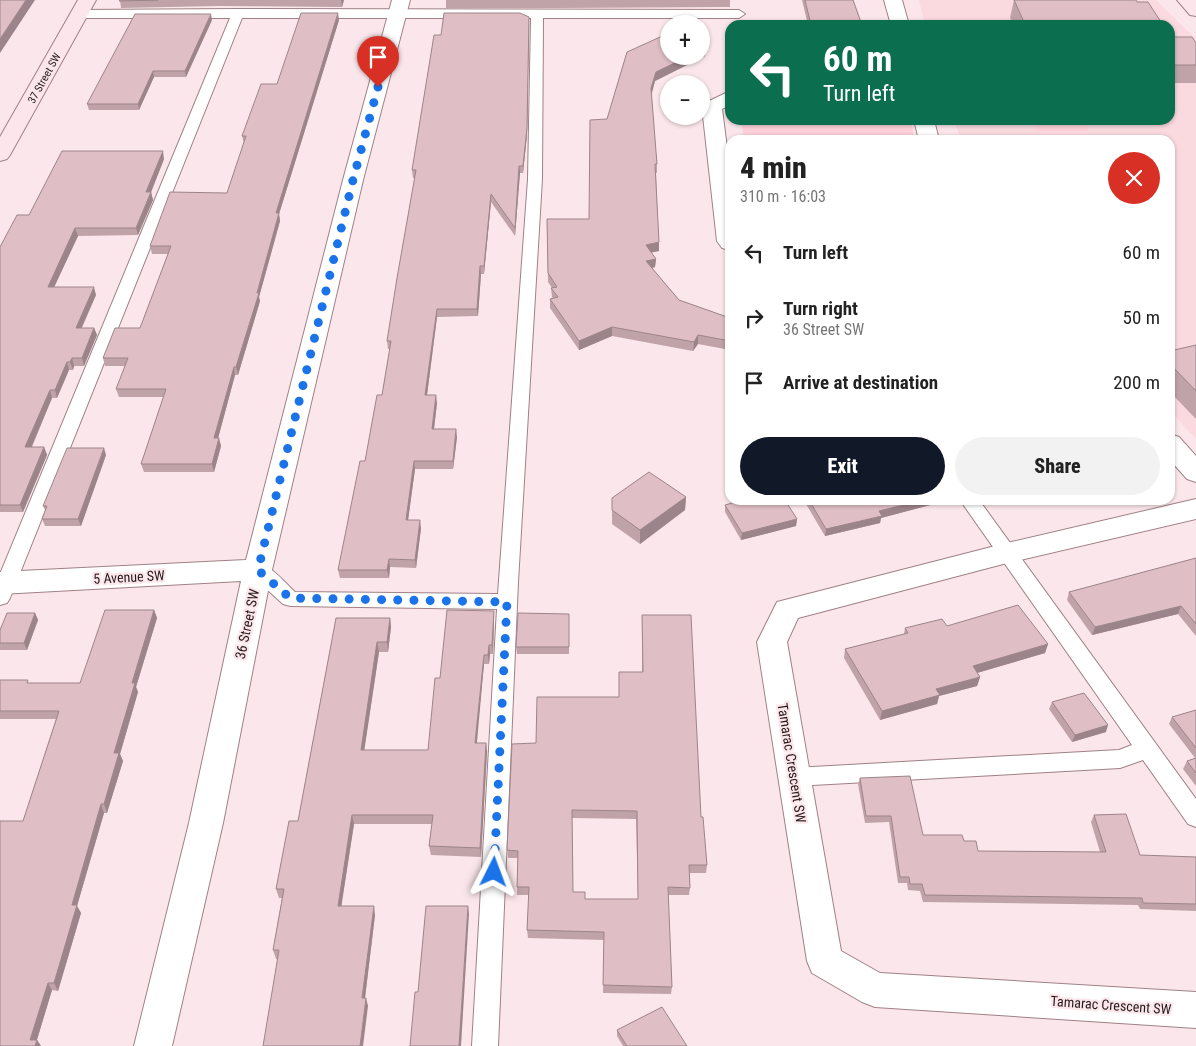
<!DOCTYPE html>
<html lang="en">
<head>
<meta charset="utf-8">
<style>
  body { margin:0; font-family:"Roboto Condensed",sans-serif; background:#f2f2f2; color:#222; height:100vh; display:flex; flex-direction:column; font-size:19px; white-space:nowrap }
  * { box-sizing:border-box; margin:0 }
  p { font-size:16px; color:#767676 }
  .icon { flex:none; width:28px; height:28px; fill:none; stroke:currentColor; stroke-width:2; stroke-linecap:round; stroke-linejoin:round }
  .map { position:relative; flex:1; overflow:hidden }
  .details { position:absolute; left:725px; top:135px; width:450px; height:370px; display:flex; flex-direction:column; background:#fff; border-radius:15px; box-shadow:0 1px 4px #0004 }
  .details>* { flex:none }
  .guide { position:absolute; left:725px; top:20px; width:450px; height:105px; border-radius:15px; box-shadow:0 1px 4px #0004; background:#0b6e4f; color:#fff; overflow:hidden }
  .buttons { position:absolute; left:660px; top:15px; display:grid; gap:10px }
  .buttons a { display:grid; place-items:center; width:50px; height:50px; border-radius:50%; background:#fff; box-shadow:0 1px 4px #0004; font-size:25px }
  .pin { position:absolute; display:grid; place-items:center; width:42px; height:42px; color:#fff; margin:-51px -21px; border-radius:50% 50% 50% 0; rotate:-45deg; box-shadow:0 0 5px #0007 }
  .pin .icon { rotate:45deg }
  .me { position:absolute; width:55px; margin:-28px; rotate:3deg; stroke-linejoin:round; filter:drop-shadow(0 0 4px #0008) }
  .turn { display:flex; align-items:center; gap:18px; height:105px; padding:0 15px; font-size:22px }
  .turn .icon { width:65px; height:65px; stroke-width:2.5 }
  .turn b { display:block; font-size:35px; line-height:42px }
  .round { display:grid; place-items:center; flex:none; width:52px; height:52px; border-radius:26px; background:#f2f2f2 }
  .headline { display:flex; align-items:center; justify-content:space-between; height:85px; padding:0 15px }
  h1 { font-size:30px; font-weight:800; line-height:38px }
  .button { display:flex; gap:10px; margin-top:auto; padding:10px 15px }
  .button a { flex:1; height:58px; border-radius:30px; background:#111827; color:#fff; font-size:20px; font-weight:800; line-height:58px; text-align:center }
  .button a+a { background:#f2f2f2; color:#222 }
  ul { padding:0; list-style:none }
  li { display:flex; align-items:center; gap:15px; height:65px; padding:0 15px }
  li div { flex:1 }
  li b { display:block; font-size:19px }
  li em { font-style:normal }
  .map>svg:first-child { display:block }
  .built { fill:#fad9df }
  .green { fill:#ffd2db }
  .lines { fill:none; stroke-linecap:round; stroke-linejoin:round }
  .lane-casing { stroke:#9f8187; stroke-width:2 }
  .street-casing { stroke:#9f8187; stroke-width:2 }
  .secondary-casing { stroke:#9f8187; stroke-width:2 }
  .lane { fill:#fff; fill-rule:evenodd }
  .street { fill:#fff; fill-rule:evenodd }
  .secondary { fill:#fde6eb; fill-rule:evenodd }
  .wall { fill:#c0a3a9; fill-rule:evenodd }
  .shaded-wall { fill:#9c858a }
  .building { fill:#dfbec5; stroke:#9c858a; fill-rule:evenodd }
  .route { stroke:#1a73e8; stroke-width:9; stroke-dasharray:0 16.2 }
  .labels { text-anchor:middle; stroke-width:4.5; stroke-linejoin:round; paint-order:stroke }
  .far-street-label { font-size:11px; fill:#25191b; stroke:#fbe7eb }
  .street-label { font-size:14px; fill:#25191b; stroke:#fbe7eb }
</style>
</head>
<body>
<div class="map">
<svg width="1196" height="1046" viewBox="0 0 1196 1046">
  <rect width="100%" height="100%" fill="#fbe7eb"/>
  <path class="built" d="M919,0H1156L1196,39V439L1170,411V140H961L954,120H1170V25H925Z"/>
  <path class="green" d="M741,120H911L915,140H744Z
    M1033,120H1084L1089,131H1037Z"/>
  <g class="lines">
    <defs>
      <path id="lane" d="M238,9L739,10L745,14L739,18H543L542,179L518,582L498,1046H472L497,609L290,606L283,604L251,575L248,570L251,565C268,560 283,581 295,592L498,594L528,179L531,18H242L10,598L7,603L0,605V574L230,18H79L73,14L79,10Z
        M960,500H979L1196,799V827L1188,824L1143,760L1120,768L794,786L786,784L783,777L786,770L794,768L1119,750L1132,745Z"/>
      <path id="street" d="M392,0H410L363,180L272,570L223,823L172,1046H134L189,823L241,581L0,594V572L246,560L343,180Z
        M884,0H902L909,25H891Z
        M730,91V105L722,109L730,171V250L722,248L717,241L702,107L705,103Z
        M914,120H934L939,140H919Z
        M1170,434L1179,437L1196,456V482L1187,479L1170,460Z
        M1196,499V519L1007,563L798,618L787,642L841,951L880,973L1196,992V1028L875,1007L862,1002L812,973L807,961L757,642L777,602L1007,543Z"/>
      <path id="secondary" d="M78,0H96L10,155L7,159L0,161V137Z
        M1177,0H1196V16L1190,15Z"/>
    </defs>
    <use href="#lane" class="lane-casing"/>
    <use href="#street" class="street-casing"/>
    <use href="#secondary" class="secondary-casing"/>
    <use href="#lane" class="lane"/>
    <use href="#street" class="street"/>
    <use href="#secondary" class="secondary"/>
  </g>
  <path class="wall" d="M120,0H344L342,7L218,6L121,8Z
    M446,0H730V7L559,8H446Z
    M802,0H853L862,25H808Z
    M1014,0L1163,25L1013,24L1010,18Z
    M529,17L527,135L523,173H520L515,236L491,202L484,274H481L478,316L437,317L427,395L437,403L434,429L457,437L453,469H415L408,520L421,528L416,568L390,567L389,578H340L338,570L365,461L382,395L390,349H388L387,341L415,178H413L412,170L441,35Z
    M212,20L186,77H154L139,110H89L87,104Z
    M339,20L279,214L280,221L259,297L260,301L238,375H235L218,438L221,446L214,472H144L141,464L164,397H119L116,389L125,366H105L103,358L140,328L168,254H152L150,246L227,193L244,143L242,136Z
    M1170,36L1196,43V83H1170Z
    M627,52L705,56L655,81L651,94L657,164V173H656L659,251L651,252L656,259L655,267L652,268L679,300L730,318V350L698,344L693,351L612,336L579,350L550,308V299L553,298L552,297L551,288H552L548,282L547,219H589L607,119Z
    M164,159L151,192L153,200L138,235L78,236L54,287L96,295L82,328H94L97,335L84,366H74L73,370H69L57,398H52L32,447H44L47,455L23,512H0V247L29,215Z
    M1196,345V419L1170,392V351Z
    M106,455L81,526H45L42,519L45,510L43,506Z
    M686,497L685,510L640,544L612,524V498Z
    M807,500H949L881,518L880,523L825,536L806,504Z
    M725,505L797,519L796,526L741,540L725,512Z
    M1196,558V636L1178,614L1092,635L1067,600L1069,592Z
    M154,610L157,618L136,687L138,692L120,754L123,761L107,813H104L77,906L81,913L58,991L52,990L37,1040L41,1046H0L23,821L56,719H0V680L29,683H80Z
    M494,611V620L493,654H490L489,664H484L476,743H486L487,752L481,857L431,855L429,846L432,824H354L341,906L375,915L365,998L368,1006L278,959H276L273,950L282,898H279L276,889L298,821L336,618H390L391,627L388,652H379L364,750H428L440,678Z
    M35,613L38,620L27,650H0V630Z
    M569,614V654H517L516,647Z
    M642,615L701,817L707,865L706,873H689L690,888L689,895H668L672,987L671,994L603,993L604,940L528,938L527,930L529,895H517L518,858H508L507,850L536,743L619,697L642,672ZM572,818L636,819L638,899H585L573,892Z
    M947,626L1048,644L1045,653L977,673L980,677L977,686L939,696L937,704L880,720L844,658L845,649L904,634L905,628Z
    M1052,702L1106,732L1072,742L1049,709Z
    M1196,710V786L1183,769L1187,761L1195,758L1169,724L1172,717Z
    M860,778L923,835L964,841L978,851L1100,852L1091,822L1094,815L1140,855L1196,857V911L1140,909L1138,905L923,902L920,891L908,890L907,883H898L889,822L865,823L858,784Z
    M617,1030L687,1046H623L617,1036Z"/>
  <path class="shaded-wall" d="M26,0H35L0,53V39Z
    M341,0H344L342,7Z
    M338,13L339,20L279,214L280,221L259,297L260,301L238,375L236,367L276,213Z
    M211,14L212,20L186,77L185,71Z
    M529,17L527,135L523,173V166Z
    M706,48L705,56L655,81L651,97V88L656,72L689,56H701V50Z
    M153,71L154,77L139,110L138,104Z
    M163,151L164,159L148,200L146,192Z
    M519,166L520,173L515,236V228Z
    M151,192L153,200L138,235L136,228Z
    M491,194V202L484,274V266Z
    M75,228L78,236L51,294L48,287Z
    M659,242V251L645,254L646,245Z
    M656,259L655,267L646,270V261Z
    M480,266L481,274L478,316L477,309Z
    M94,287L96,295L78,335L76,328Z
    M437,309V317L426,403L425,395Z
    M612,327V336L579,350V341Z
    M94,328L97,335L84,366L82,358Z
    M698,335V344L693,351L694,342Z
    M72,358L74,366L73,370L70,362Z
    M67,362L69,370L57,398L55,390Z
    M234,367L235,375L216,446L214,438Z
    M50,390L52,398L28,455L25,447Z
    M436,395L437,403L433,437L432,429Z
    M456,429L457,437L453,469V461Z
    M219,438L221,446L214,472L212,464Z
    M44,447L47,455L23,512L20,505Z
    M104,448L106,455L81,526L78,519Z
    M414,461L415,469L407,528L406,520Z
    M686,497L685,510L640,544V530Z
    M924,500H949L881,518L880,523L825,536L826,529L879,511Z
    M797,519L796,526L741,540L742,533Z
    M420,520L421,528L416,568L415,560Z
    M389,559L390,567L389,578L387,570Z
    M1181,606L1178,614L1092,635L1095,627Z
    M154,610L157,618L136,687L138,692L120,754L123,761L107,813L104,804L114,753L132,683Z
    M494,611V620L493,654L492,645Z
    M35,613L38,620L27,650L24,643Z
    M390,618L391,627L388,652L387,642Z
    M377,642L379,652L363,759L361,750Z
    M1048,644L1045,653L970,675L973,666Z
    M489,645L490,654L489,664L488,655Z
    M484,655V664L476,753L475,743Z
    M980,677L977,686L939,696L937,704L880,720L882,711L936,689Z
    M1108,725L1106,732L1072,742L1075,735Z
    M486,743L487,752L481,857L480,848Z
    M101,804L104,813L77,906L81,913L58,991L54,983L72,905Z
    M352,815L354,824L340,915L338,906Z
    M374,906L375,915L364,1006L362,998Z
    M468,906L469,914L461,1046H459Z
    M48,983L52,990L35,1046L30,1040Z
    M366,998L368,1006L363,1046H360Z
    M37,1040L41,1046H35Z"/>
  <path class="building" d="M0,0H26L0,39Z
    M120,0H158L119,1Z
    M805,0H853L862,25H811Z
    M1014,0H1136L1137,2H1148L1163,25H1001L1025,24Z
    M301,13H338L276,213H279L257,293H259L236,367H234L214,438H219L212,464H141L166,389H116L128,358H103L115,328H140L171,246H150L170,192L227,193L246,136H242L261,84H277Z
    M444,13H520L529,17L527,128L523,166H519L515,228L491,194L484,266H480L477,309H437L425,395H436L432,429H456L453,461H414L406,520H420L415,560L389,559L387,570H338L360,461H365L377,395H382L391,341H387L397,278L416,170H412L434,35H441Z
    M135,14H211L185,71H153L138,104H87Z
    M669,33V56H689L656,72L651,88L657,164H655L659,242L646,245L656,259L646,261L679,300L730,318V341L698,335L694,342L612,327L579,341L550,299L558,297L551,288L557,287L548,273L547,219H589L590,120L607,119L627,52Z
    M1170,36V37H1192L1196,43V65H1170Z
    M701,46L706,48L701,50Z
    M62,151H163L146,192H151L136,228H75L48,287H94L76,328H94L82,358H72L70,362H67L55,390H50L25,447H44L20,505H0V247L17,215H29Z
    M1196,345V391L1170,364V351Z
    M67,448H104L78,519H42L47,506H43Z
    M649,472L686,497L640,530L612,510V498Z
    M743,500H785L797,519L742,533L725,505Z
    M809,500H924L879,511L882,516L826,529Z
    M1196,558V624L1181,606L1095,627L1069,592Z
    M1018,605L1048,644L973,666L980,677L936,689L940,695L882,711L845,649L908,633L905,628L942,619L947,626Z
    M105,610H154L132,683H135L114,753H119L104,804H101L72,905H77L54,983H48L30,1040H37L35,1046H0V821H23L59,711H0V680H28L27,683H80Z
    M447,610L494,611L492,645H489L488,655H484L475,743H486L480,848L429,846L433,815H352L338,906H374L362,998H366L360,1046H263L279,950H273L284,889H276L289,821H298L336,618H390L387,642H377L361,750H428L435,678H440Z
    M7,613H35L24,643H0V630Z
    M518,613L569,614V647H516Z
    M642,615H691L701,817H703L707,865H689L690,888L668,887L672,987L603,985L604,932L527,930L529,887H517L518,851L507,850L512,744L536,743L537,697H619V672H643ZM572,810L637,811L638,899H585V892H573Z
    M1084,693L1108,725L1075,735L1052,702Z
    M1196,710V748L1172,717Z
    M1196,758V773L1187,761Z
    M910,776L923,835H962L964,841H976L978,851L1106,852L1094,815L1126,814L1140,855L1196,857V904L1143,903L1142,898L925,895L922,884H910L909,877H900L891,816H866L860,778Z
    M426,906H468L459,1046H410L415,992H418Z
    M662,1007L687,1046H627L617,1030Z"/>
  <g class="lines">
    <path class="route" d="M378,87L353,180L258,570L290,598L507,602L494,872"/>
  </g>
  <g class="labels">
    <g class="far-street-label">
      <text transform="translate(44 78) rotate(-61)" y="4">37 Street SW</text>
    </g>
    <g class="street-label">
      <text transform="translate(129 577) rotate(-3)" y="5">5 Avenue SW</text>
      <text transform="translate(247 624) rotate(-78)" y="5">36 Street SW</text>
      <text transform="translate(792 763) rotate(81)" y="5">Tamarac Crescent SW</text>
      <text transform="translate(1111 1005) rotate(4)" y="5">Tamarac Crescent SW</text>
    </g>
  </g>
</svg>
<div class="buttons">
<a>+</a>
<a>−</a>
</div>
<div class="pin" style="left:378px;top:87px;background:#d93025"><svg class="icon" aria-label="arrive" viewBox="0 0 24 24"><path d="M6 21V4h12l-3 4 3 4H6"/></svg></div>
<svg class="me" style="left:494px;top:872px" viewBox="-20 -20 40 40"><path d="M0-17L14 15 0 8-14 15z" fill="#1a73e8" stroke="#fff" stroke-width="4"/></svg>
<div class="guide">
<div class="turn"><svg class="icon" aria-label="left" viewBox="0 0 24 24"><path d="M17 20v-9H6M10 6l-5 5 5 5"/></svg><div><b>60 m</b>Turn left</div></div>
</div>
<section class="details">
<div class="headline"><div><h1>4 min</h1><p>310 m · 16:03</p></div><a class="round" style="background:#d93025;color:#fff"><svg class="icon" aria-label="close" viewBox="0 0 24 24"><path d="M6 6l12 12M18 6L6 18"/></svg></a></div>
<ul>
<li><svg class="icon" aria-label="left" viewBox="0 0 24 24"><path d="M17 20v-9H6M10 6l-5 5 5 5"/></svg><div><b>Turn left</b></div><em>60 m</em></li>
<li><svg class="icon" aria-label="right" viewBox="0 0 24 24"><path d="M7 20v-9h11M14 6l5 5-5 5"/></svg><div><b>Turn right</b><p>36 Street SW</p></div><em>50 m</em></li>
<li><svg class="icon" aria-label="arrive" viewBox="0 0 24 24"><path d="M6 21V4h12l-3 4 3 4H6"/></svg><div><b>Arrive at destination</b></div><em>200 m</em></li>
</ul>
<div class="button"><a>Exit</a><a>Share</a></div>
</section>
</div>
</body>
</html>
